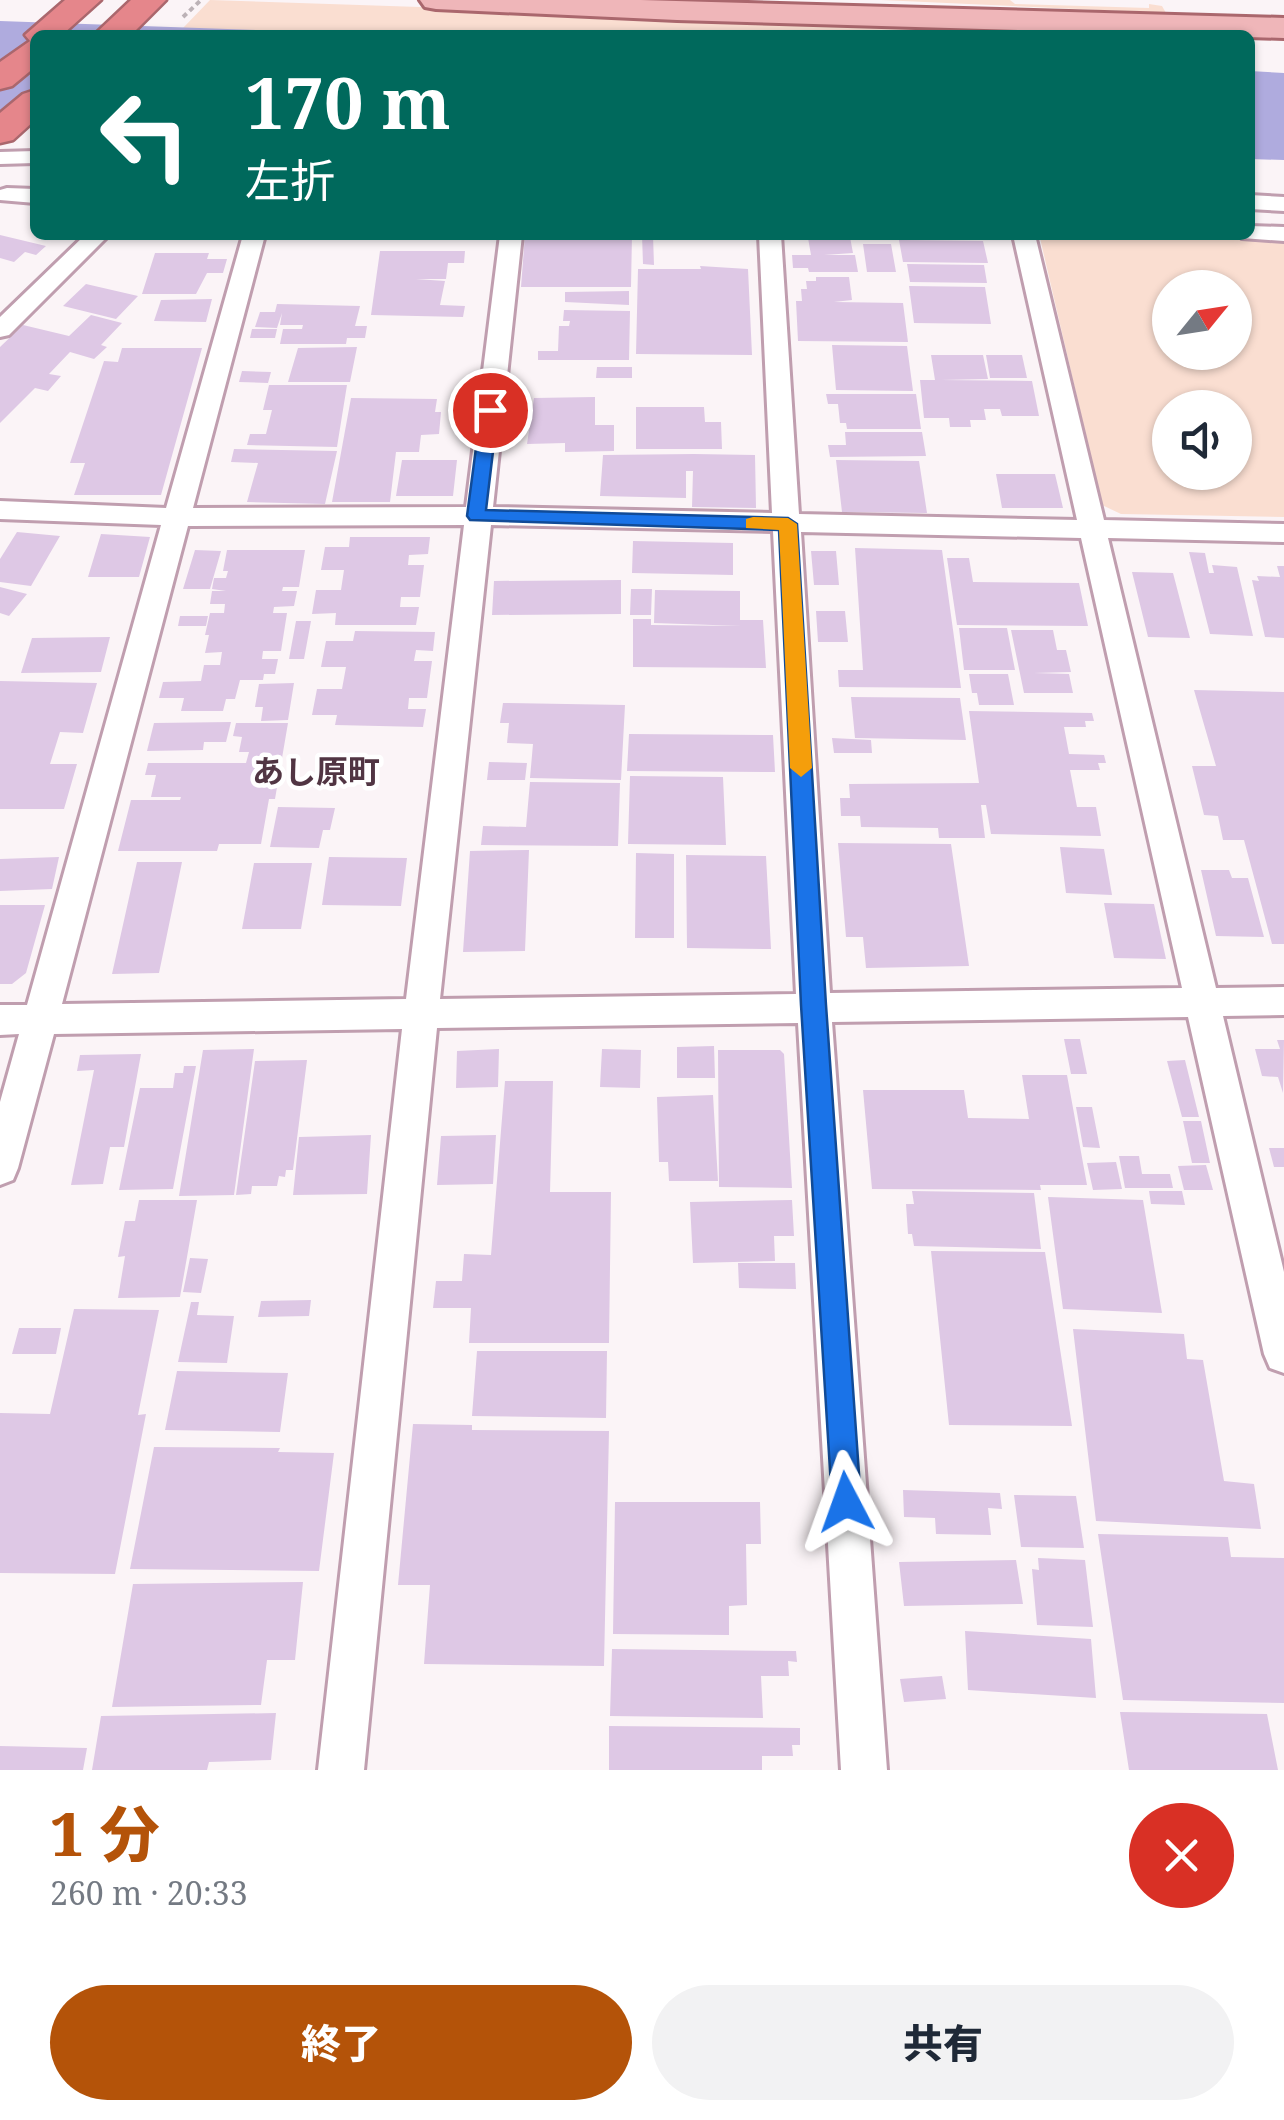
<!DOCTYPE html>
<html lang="ja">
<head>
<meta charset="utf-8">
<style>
  body { margin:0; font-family:"Noto Serif","Noto Sans JP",serif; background:#f2f2f3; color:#1f2937; height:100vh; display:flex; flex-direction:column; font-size:38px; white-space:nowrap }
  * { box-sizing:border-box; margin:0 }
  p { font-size:32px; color:#747a83 }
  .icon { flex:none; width:55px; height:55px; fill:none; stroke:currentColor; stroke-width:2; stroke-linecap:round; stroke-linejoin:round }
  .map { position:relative; height:1770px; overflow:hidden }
  .panel { display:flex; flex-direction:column; background:#fff; flex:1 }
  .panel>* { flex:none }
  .hud { position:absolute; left:30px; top:30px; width:1225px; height:210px; border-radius:15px; box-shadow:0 2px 8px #0004; background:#00695c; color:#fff; overflow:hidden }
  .needle { width:65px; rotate:60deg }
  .tools { position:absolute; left:1152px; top:270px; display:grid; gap:20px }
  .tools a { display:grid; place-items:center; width:100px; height:100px; border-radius:50%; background:#fff; box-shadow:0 2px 8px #0004; font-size:50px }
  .pin { position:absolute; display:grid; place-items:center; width:85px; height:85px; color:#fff; margin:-42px; border:5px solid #fff; border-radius:50%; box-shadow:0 2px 10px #0007 }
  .me { position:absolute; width:110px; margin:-55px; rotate:356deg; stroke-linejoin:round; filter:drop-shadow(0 0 8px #0008) }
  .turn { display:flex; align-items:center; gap:35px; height:210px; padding:0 50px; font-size:45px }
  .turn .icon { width:130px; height:130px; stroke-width:2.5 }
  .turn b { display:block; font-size:70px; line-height:85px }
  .round { display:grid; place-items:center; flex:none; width:105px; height:105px; border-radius:52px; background:#f2f2f3 }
  .overview { display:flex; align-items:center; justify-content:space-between; height:170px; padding:0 50px }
  h1 { font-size:60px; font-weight:800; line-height:75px; color:#b45309 }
  .action { display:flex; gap:20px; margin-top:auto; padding:20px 50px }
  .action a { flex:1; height:115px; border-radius:60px; background:#b45309; color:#fff; font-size:40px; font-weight:800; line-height:115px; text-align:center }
  .action a+a { background:#f2f2f3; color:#1f2937 }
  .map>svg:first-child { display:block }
  .green { fill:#faded1; fill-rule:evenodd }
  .water { fill:#afabde }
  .building { fill:#dec8e5 }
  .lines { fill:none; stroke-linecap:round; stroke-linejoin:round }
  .street-casing { stroke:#c09eaf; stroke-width:6 }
  .primary-casing { stroke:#aa676d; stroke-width:6 }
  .highway-casing { stroke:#aa676d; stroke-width:5 }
  .path { stroke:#bcb2b7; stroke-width:4; stroke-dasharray:5 4; stroke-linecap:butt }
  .street { fill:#fff; fill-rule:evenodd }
  .primary { fill:#efb6b9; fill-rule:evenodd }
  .highway { fill:#e5868b; fill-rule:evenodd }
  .route { fill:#1a73e8; stroke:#114b97; stroke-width:2.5 }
  .slow { fill:#f59e0b }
  .labels { text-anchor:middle; stroke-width:9; stroke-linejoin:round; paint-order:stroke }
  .quarter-label { font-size:32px; font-weight:bold; fill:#513543; stroke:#fff }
</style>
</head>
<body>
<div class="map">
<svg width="1284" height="1770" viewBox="0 0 1284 1770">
  <rect width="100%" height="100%" fill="#fbf4f7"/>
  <path class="green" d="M210,0L1057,28L1059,35H397L183,28Z
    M881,0H1010L1015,4L1149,8V4L1162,6L1166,13Z
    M1044,235L1284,241V517L1121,514L1102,505L1040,238ZM1170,288H1235V352H1170ZM1170,408H1235V472H1170Z"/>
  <path class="water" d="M0,21L397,35H35V116L0,115Z
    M1250,71L1284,73V160L1250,159Z"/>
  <path class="building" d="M0,235L46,246L36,255L25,252L14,262L0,258Z
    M525,235H632L631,287H521Z
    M642,235H653L654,265L643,264Z
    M850,237L853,253L824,255H855L858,272H809L808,268H793L792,255H811L808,238Z
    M899,240L983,241L988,263L903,262Z
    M863,244H891L896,272H867Z
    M380,251H465L464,263H448L446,279H416L445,281L440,305L465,306L463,317L371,315Z
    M155,253H209L207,259H227L223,273H207L196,294H142Z
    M907,264L984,265L987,283L910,282Z
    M700,266L748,269L752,355L636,354L638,269H701Z
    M816,277H849L852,300L834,302L903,303L908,342L798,341L796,301H802L801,289H807L806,281H816Z
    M86,284L138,296L116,319L63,306Z
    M909,286L985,287L991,324L914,323Z
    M629,291V305L565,302V292Z
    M212,299L206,322L154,321L161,300Z
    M277,304L360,306L355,326H367L365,338H347L346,344H280L283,329H302L303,325H280L282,313L277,328L255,327L260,312H275Z
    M564,310L630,311L629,360H538V351H558L559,326H569L570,321H563Z
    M91,315L122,323L101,345L107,347L94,359L70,352L49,374L61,376L48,391L35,388L0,423V347L23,325L69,336Z
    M252,329H277L275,338H250Z
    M832,345L907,346L913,391L836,390Z
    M357,347L350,382H288L298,348Z
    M122,348H202L161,495H74L85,463H70L104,361L118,362Z
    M931,355H983L988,379L941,380L1032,381L1039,416H1002L1000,409H984L986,420H970L971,427H950L949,418H924L920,380H935Z
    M986,355H1022L1027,378H990Z
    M597,367H632V378H596Z
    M242,371L271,372L268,383L239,382Z
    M269,385H347L337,447L247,445L250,434H266L272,410H263Z
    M826,394H916L921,429H847L846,423H840L838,404H828Z
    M595,397V425H614V451L565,452V443L527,444L534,398Z
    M351,398L437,399L435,412H441L439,434L421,435L419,452H396L390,502H332Z
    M636,407H704L705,422H721L722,449H636Z
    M845,432H922L926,456L830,457L828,445H846Z
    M234,449L337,451L325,504L247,502L258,463L231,462Z
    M694,454L755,455L756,508L692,507L693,471H686V498L600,496L603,455Z
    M402,460H457L453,496H396Z
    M836,460L919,461L927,513L842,512Z
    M996,474H1055L1063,508H1002Z
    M17,532L60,536L31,586L0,582V559Z
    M101,534L150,537L139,577H88Z
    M350,537H430L428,554L409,555L408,565H424L420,597H401L400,607H419L416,625H335L336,613L312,614L316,590H341L344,570H321L325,547H349Z
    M633,541L733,543V575L632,573Z
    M855,548L942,550L961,688L839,687L838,670H863Z
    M195,550L221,551L210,589H183Z
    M227,550H305L299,587H283L282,591H297L294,606L274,607L273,613H287L281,651H263L262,659H278L275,674H264L263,680H240L235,699H226L223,711H181L184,698H159L163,682L201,681L204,665H220L222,652L205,653L209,635H205L210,613H224L225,604H210L212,591H226L212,589L214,578H226L228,571H223Z
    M811,551H836L839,585H814Z
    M1189,552L1205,553L1209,573H1214L1212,565L1237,567L1253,636L1210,634Z
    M947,558H969L973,582L1079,583L1088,626L957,625Z
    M1277,566H1284V638L1265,637L1252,580L1259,581L1257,576L1280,577Z
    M1132,572L1173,573L1190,638L1148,637Z
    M621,580V614L492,615L494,581Z
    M0,587L27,594L9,616L0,613Z
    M631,589H652L651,615H630Z
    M655,590L740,591V620H763L766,668L633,667V619H651V625L742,626L654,623Z
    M816,611H845L848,642H818Z
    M180,616H208L206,626H178Z
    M296,621H311L304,659H289Z
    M959,628H1007L1015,670H964Z
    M1011,630H1053L1057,650H1066L1071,672L1034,673L1069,674L1073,693H1024Z
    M355,631L435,632L433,651L416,650L414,661H432L427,698H409L408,709H426L423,727L335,725L337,715H312L317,689H342L346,667H321L326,641H353Z
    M110,637L101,672L21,673L32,638Z
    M969,674H1008L1014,705H979L977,693H972Z
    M0,681L97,683L83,733L60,732L50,764H77L64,809H0Z
    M294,683L288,720L261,721L263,707H255L259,684Z
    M1194,690L1284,692V944H1272L1244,840H1223L1218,816L1204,815L1192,766H1216Z
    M851,697L960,698L966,740L855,738Z
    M503,703L625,705L621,780L530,778L533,744L507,743L509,723H500Z
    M969,711L1092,713L1094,721H1085L1086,727H1064L1069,754L1104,755L1106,763H1098L1100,770H1070L1077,807H1096L1101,836L991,834L986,805H981L985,838H939L938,828L861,827L860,816H841L840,798H850L849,784L979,783Z
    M231,722L226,742H204L203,750L147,751L154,723Z
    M236,723H288L275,799H269L261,844H219L217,851H118L131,800H180L181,797H151L156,775H145L148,763H246L249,752H239L242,737L233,736Z
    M629,734L773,735L775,772L627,771Z
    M832,738L871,740L872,753H834Z
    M489,762L527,763L525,780H487Z
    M630,776L723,777L726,845L628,844Z
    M530,782L620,783L618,846L481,845L483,826L526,827Z
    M278,807L335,808L330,830H323L319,848L270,847Z
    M838,843L951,844L969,966L866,968L863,937H846Z
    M1060,847L1104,849L1112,895L1066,893Z
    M529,850L525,951L463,952L470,851Z
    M636,853L674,854V938H635Z
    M686,855L766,856L771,949L687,948Z
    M59,857L52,889L0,891V859Z
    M329,857L407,858L401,906L322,905Z
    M137,862H182L159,973L112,974Z
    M254,863H312L301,929H242Z
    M1201,870H1229L1232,878H1248L1264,937L1216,936Z
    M1104,903L1154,904L1166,959L1114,958Z
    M0,905H45L26,973L12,984H0Z
    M1064,1039H1080L1087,1074H1071Z
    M1277,1040H1284L1283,1093L1278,1077L1262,1076L1255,1049H1280Z
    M714,1046L715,1078H677V1047Z
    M254,1049L234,1195L179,1196L203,1050Z
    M499,1049L498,1087L456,1088L457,1051Z
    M602,1049L641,1050L640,1088L600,1087Z
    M718,1050H780L784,1054L792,1188L719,1187Z
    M141,1054L124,1147H110L103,1184L71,1185L94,1070L77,1071L80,1055Z
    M307,1060L293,1170H286L285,1177L279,1176L277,1186H252L251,1194L236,1195L255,1061Z
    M1185,1060L1199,1117H1182L1167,1061Z
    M184,1066H196L173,1189L119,1190L140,1088H173L175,1073H183Z
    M1022,1075H1067L1087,1185H1040L1041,1190L872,1189L863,1090H964L968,1118L1029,1119Z
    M505,1081H553L550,1192H611L609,1343H469L471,1308H433L436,1281H462L464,1254L491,1255Z
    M713,1095L718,1181H669L668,1162H659L657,1097Z
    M1076,1107H1092L1100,1148L1083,1147Z
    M1183,1121H1201L1210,1163H1192Z
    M371,1135L367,1194L293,1195L299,1137Z
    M496,1135L493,1184L437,1185L441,1136Z
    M1269,1148H1284V1167H1274Z
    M1119,1156H1139L1142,1174H1170L1173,1188H1125Z
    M1116,1162L1122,1189L1093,1190L1087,1163Z
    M1206,1165L1213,1190H1184L1178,1166Z
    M912,1191L1034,1193L1041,1249L914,1246L912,1234H908L906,1204H914Z
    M1149,1191H1182L1185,1205L1151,1204Z
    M1048,1197L1143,1200L1162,1313L1063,1309Z
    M139,1200H197L180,1297L118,1298L125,1256L118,1257L125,1221H135Z
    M792,1200L794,1236H774L775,1261L693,1263L690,1202Z
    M931,1251L1045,1252L1072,1426L949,1425Z
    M190,1258L208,1259L201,1293L183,1292Z
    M738,1263H795L796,1289L739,1288Z
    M311,1300L309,1316L258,1317L261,1301Z
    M191,1302H199L197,1315L234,1316L227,1363L178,1362Z
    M74,1309L159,1310L138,1415L146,1414L115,1574L0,1573V1413L50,1414Z
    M19,1328H61L56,1354H12Z
    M1073,1329L1184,1334L1187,1359L1203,1360L1224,1481L1254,1484L1261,1529L1096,1521Z
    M477,1351H607L606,1418L472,1416Z
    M177,1371L288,1373L280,1432L165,1430Z
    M413,1424L472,1425V1430L609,1431L604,1666L424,1664L430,1585H398Z
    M154,1447L280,1448L278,1452L334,1453L319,1571L130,1569Z
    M903,1490L1000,1493L1002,1509L988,1508L991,1535L936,1534L935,1518L904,1517Z
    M1014,1495L1076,1496L1084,1548L1021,1547Z
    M615,1502H760L761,1544H746L747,1605L729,1606V1635L613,1634Z
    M1098,1534L1228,1537L1231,1557L1284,1558V1703L1123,1700Z
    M1038,1558L1085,1560L1093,1627L1037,1625L1032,1569L1039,1570Z
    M1016,1560L1023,1604L904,1606L899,1562Z
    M303,1582L295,1660H267L261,1705L112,1707L133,1584Z
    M965,1631L1091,1639L1096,1698L968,1690Z
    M612,1649L796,1651L797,1662L788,1661L789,1676H761L763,1718L610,1716Z
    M942,1676L946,1699L904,1702L900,1679Z
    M1120,1712L1267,1714L1278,1770H1129Z
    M276,1713L271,1760L209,1762L207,1770H92L101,1716Z
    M609,1726L800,1728V1745H792L793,1756H762V1770H609Z
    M0,1746L87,1748L83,1770H0Z"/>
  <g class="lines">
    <defs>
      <path id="street" d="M35,151V163L0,164V152Z
        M7,188L35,189V203L0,200V190Z
        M1250,195L1284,197V211L1250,209Z
        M1250,226L1284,227V241L1242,238L1240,235H1250Z
        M85,235H109L9,335L0,337V317Z
        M243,235H265L193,508L466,507L500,235H522L493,507L772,513L759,235H781L799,514L1077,520L1013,235H1035L1104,520L1284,524V542L1108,538L1216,988L1284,987V1015L1223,1016L1284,1272V1373L1270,1368L1264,1354L1188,1017L832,1022L887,1770H841L798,1023L437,1028L364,1770H318L402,1029L54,1034L18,1168L13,1180L0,1185V1102L19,1034L0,1035V1005H27L161,525L0,519V501L166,508ZM464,525L406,999L62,1004L188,526ZM491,525L773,531L796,994L440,999ZM801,532L1081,538L1182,988L830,993Z"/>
      <path id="primary" d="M420,0H641L1284,18V38L677,20L436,9L425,7Z"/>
      <path id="highway" d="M65,0H101L62,35H35V67L12,86L0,89V62L30,41L25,35Z
        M131,0H166L131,35H94Z
        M35,90V120L13,140L0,143V113L23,94Z"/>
    </defs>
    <use href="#street" class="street-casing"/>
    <use href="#primary" class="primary-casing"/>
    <use href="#highway" class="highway-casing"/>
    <path class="path" d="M183,17L200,1"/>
    <use href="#street" class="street"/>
    <use href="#primary" class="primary"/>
    <use href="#highway" class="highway"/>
  </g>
  <path class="route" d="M490,405L498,410L486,510L788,518L797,524L826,1005L861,1502L857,1513L846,1517L836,1513L832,1502L801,1005L779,530L470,520L467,516L481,410Z"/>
  <path class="slow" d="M753,517L788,518L797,524L812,768L801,777L790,768L779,530L746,528V519Z"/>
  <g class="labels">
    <g class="quarter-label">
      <text x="316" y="783">あし原町</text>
    </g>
  </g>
</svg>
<div class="tools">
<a><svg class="needle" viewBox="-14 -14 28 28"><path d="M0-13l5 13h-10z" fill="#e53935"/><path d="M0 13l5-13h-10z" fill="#747a83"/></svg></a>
<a><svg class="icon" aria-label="sound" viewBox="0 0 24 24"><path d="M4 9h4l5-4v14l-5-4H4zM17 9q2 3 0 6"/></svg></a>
</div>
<div class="pin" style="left:490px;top:410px;background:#d93025"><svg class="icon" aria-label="arrive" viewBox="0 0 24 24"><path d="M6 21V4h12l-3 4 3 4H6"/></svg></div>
<svg class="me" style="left:846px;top:1502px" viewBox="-20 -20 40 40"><path d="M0-17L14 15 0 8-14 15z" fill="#1a73e8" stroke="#fff" stroke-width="4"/></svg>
<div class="hud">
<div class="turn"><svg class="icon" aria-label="left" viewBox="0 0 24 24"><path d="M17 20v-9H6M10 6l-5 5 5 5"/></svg><div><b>170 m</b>左折</div></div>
</div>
</div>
<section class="panel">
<div class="overview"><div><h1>1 分</h1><p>260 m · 20:33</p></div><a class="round" style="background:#d93025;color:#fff"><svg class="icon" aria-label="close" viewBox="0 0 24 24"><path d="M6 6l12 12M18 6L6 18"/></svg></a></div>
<div class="action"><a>終了</a><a>共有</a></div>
</section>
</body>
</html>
